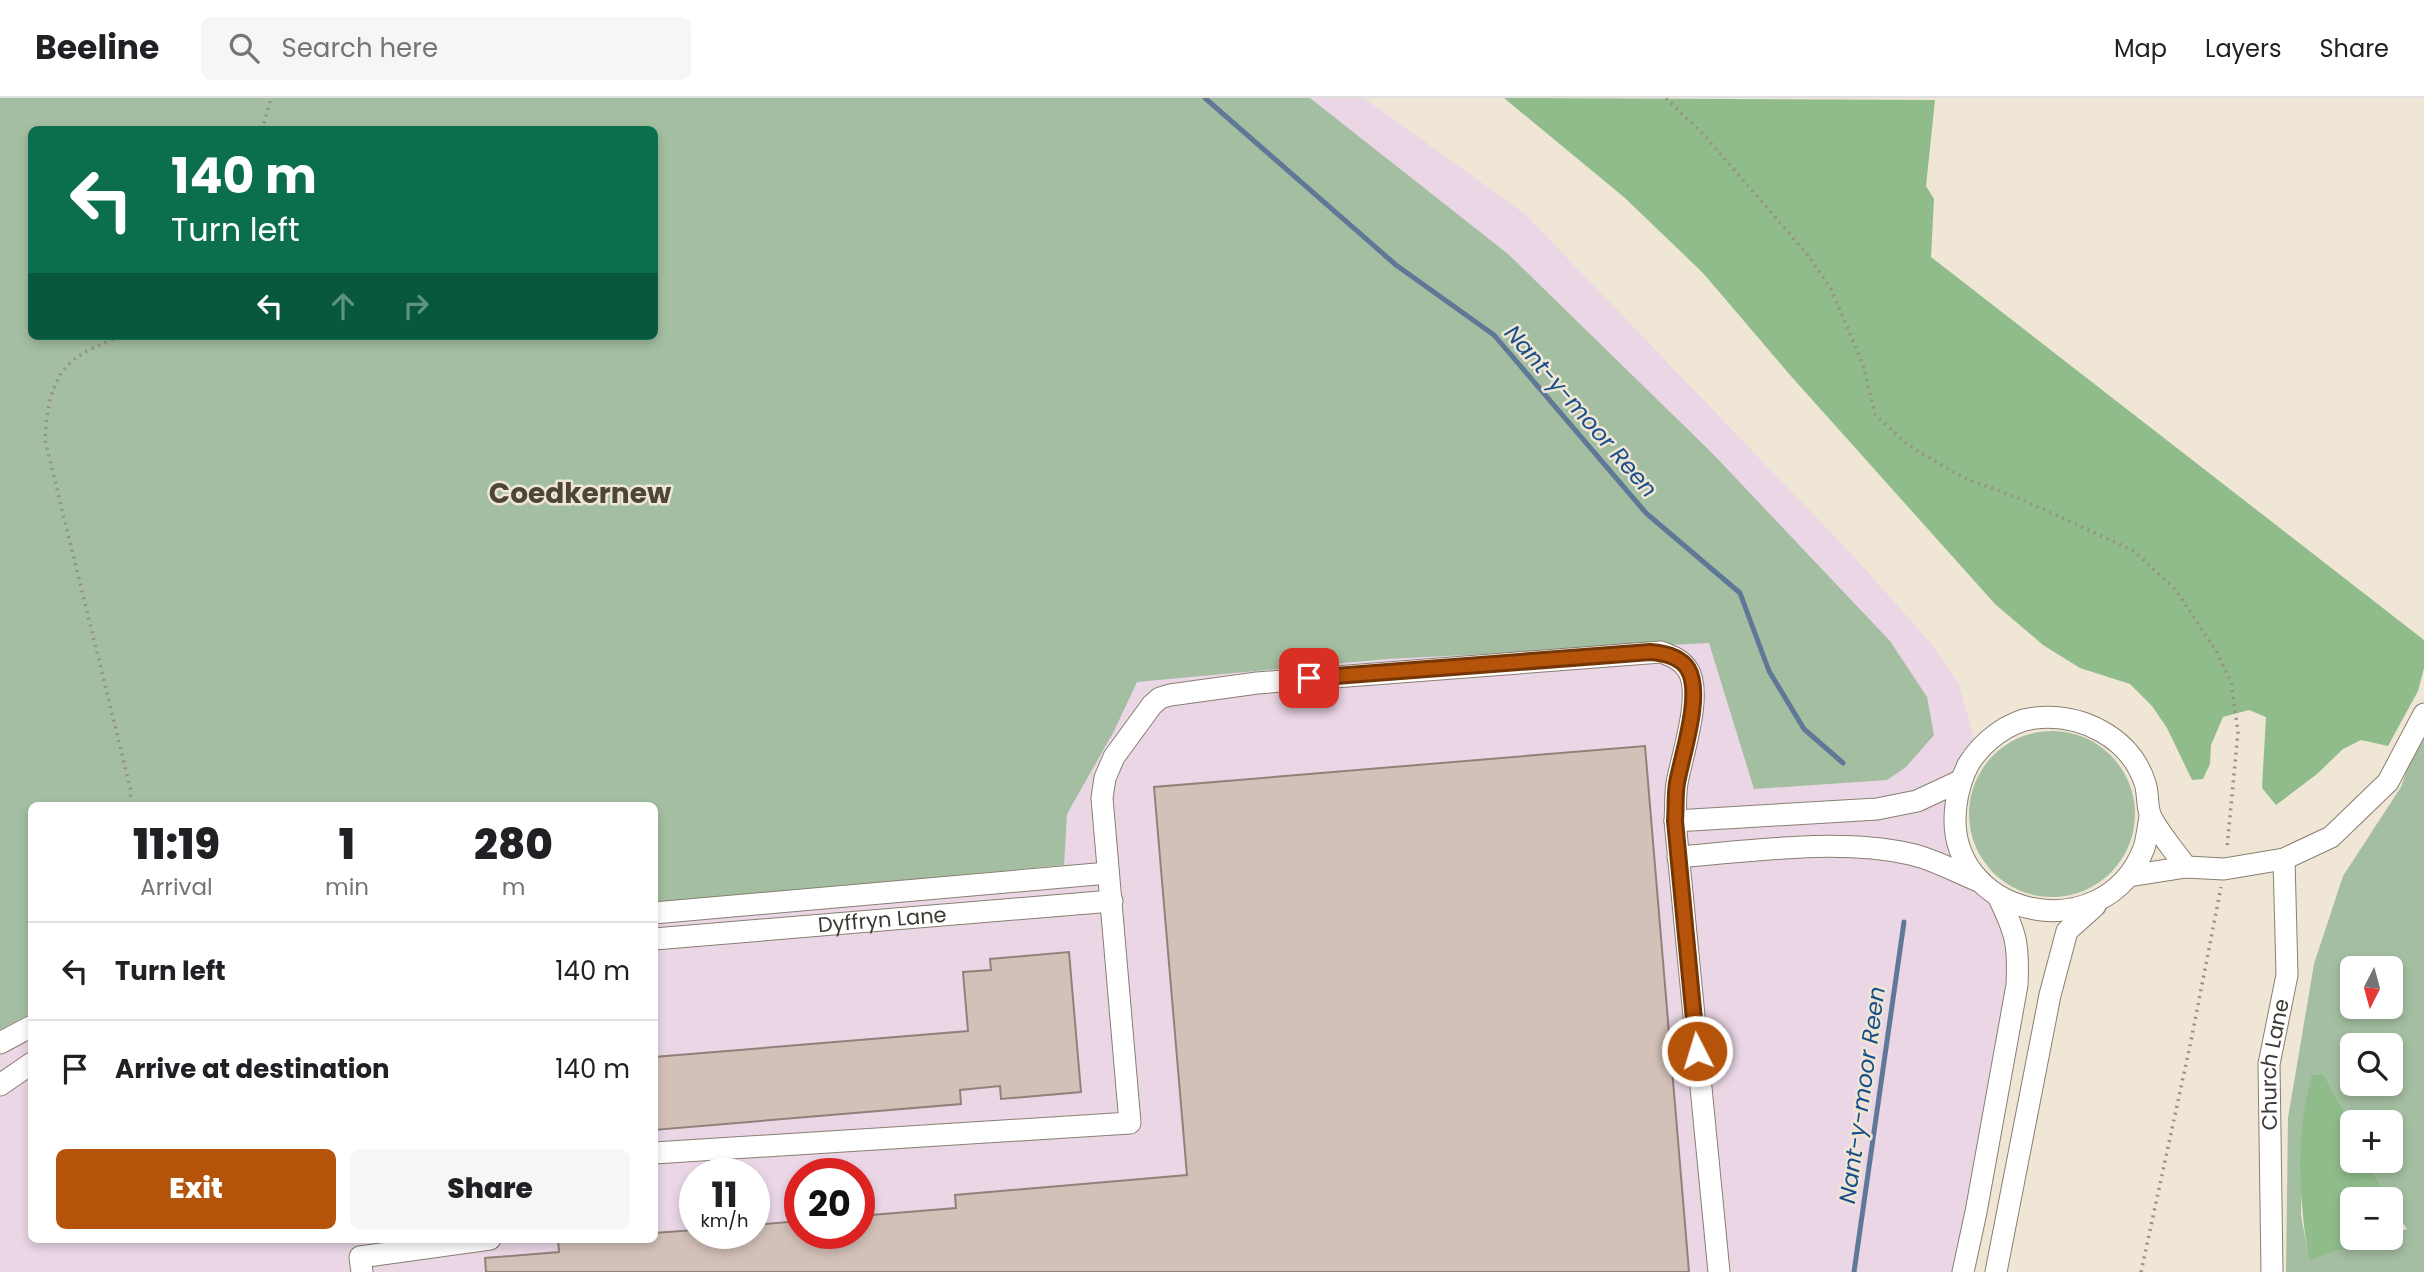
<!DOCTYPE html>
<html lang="en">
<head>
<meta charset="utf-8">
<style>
  body { margin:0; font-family:Poppins,sans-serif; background:#f6f6f6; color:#202124; height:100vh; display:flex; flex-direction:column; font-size:26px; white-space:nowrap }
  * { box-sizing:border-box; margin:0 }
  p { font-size:23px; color:#757577 }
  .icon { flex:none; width:38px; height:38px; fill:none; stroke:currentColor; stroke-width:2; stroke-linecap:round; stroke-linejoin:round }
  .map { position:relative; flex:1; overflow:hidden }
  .details { position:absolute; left:28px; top:704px; width:630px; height:441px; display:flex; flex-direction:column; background:#fff; border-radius:10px; box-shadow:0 4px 10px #0003 }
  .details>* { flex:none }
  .hud { position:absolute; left:28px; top:28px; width:630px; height:214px; border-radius:10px; box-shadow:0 4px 10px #0003; background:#0b6e4f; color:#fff; overflow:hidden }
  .needle { width:46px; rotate:186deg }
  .tools { position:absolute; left:2340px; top:858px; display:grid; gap:14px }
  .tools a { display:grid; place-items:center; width:63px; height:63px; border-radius:10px; background:#fff; box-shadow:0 4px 10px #0003; font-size:35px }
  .speed { position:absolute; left:679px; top:1060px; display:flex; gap:14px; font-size:35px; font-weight:700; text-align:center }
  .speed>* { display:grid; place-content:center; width:91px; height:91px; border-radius:50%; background:#fff; box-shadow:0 4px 10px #0003; line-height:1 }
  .speed small { font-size:18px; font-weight:400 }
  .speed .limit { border:10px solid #d22; background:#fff; color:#111 }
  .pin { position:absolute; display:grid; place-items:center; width:60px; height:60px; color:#fff; margin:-30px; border-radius:14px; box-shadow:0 4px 10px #0006 }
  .me { position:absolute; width:77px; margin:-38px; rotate:355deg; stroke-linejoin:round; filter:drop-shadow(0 0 5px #0008) }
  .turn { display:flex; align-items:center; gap:24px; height:147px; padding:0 28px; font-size:32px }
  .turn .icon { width:91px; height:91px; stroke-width:2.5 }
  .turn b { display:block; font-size:49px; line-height:60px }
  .lanes { display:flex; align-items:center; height:66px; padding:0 28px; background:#0003; justify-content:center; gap:35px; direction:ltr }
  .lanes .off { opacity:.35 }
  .eta { display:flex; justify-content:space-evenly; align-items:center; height:119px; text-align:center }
  .eta b { font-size:42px; font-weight:800; line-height:49px }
  .cta { display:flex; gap:14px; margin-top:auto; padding:14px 28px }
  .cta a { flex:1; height:80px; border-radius:10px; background:#b45309; color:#fff; font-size:28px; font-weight:800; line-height:80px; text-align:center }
  .cta a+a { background:#f6f6f6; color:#202124 }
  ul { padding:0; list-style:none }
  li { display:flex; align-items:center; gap:21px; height:98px; padding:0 28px; border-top:2px solid #e0e0e0 }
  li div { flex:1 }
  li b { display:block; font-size:26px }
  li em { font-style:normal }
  header { display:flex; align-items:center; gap:42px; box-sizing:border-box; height:98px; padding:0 35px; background:#fff; border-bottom:2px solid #e0e0e0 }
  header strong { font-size:33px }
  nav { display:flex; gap:38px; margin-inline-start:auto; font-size:24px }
  .search { width:490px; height:63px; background:#f6f6f6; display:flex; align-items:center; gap:18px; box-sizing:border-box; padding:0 24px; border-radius:10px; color:#757577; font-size:26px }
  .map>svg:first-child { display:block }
  .commercial { fill:#ead6e5; fill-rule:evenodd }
  .green { fill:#a4bea1; fill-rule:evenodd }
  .forest { fill:#90bc8c }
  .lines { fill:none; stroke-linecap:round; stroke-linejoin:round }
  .stream { stroke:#5f7897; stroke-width:5 }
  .building { fill:#d3c1b9; stroke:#92817a; stroke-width:2 }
  .minor-casing { stroke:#887f71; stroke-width:23 }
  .path { stroke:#969085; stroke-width:3.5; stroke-dasharray:2 5; stroke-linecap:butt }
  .minor { stroke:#fff; stroke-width:21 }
  .route-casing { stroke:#753606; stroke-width:18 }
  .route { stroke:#b45309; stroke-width:12 }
  .labels { text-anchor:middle; stroke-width:5; stroke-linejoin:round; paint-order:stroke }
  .street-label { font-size:21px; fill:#3e3a34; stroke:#efe6d6 }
  .water-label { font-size:23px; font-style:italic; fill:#194f89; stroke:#efe6d6 }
  .district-label { font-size:28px; font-weight:bold; fill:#4c4538; stroke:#efe6d6 }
</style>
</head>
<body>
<header>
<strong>Beeline</strong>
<div class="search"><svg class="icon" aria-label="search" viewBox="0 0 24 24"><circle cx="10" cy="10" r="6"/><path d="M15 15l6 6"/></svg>Search here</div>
<nav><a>Map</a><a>Layers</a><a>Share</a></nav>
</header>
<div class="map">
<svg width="2424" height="1174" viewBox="0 0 2424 1174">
  <rect width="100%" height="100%" fill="#efe6d6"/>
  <path class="commercial" d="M0,0H1364L1525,116L1858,463L1933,548L1959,586L1977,653L1954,725L2018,854L1963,1174H0ZM32,32H654V238H32ZM32,707H654V1141H32ZM695,1076H754V1136H695ZM800,1076H859V1136H800Z"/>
  <path class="green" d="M0,0H1310L1508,156L1712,355L1890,543L1927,599L1934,637L1906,669L1887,682L1754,691L1709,545L1387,561L1137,584L1114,633L1067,716L1064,767L655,806L654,707H32L31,915L0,932ZM32,32H654V238H32Z
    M2424,623V1174H2286L2288,1020L2314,866L2343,778L2401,689ZM2352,870H2390V908H2352ZM2352,947H2390V985H2352ZM2324,977L2352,1028V1024H2390V1062H2368L2387,1101H2390L2391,1107L2407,1131L2391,1136L2390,1139L2364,1143L2309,1161L2301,1117L2302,1039Z
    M1969 716a83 83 0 1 1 166 0a83 83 0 1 1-166 0Z"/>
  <path class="forest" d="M1504,0L1935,2L1926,88L1934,101L1931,159L2424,542V570L2418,593L2388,648L2361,642L2343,651L2317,676L2276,707L2262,690L2266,619L2249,612L2223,619L2211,647L2210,666L2203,681L2192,682L2167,630L2152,608L2130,586L2080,570L2043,547L1995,506L1790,277L1703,175L1625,100Z
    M2312,977H2324L2352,1028V1062H2368L2387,1101H2352V1139H2378L2309,1162C2299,1104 2295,1034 2312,977Z"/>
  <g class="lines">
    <path class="stream" d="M1205,0L1396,167L1494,237L1646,415L1740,495L1769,573L1804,631L1843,665
      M1854,1174L1904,824"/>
  </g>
  <path class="building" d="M1645,648L1689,1174H486L485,1160L559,1154L558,1141H654V1135L695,1132V1136H754V1127L800,1123V1136H859V1118L956,1110L955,1097L1187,1077L1154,689Z
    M1069,854L1081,994L1001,1001L1000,988L960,992L961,1006L654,1032V959L968,933L963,874L991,872L990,861Z"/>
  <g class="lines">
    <defs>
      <g id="minor">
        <path d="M2150,719C2148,729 2147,741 2144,750C2104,855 1941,819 1956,707C1958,691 1961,681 1968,667C1982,644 2008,623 2035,620C2081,615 2130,639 2145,685C2149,697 2146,711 2152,721C2161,738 2175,753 2186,769"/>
        <path d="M1675,723L1877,711L1917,703L1960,683"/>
        <path d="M1678,759C1752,753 1838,740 1910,756C1934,761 1958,775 1981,784"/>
        <path d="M2129,778L2186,769L2224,771L2284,761L2331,739L2388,684L2424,616"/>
        <path d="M654,815L1108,775"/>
        <path id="s1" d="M654,841L1112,803"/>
        <path d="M0,945L32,928"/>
        <path d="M0,987L32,965"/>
        <path d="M654,1055L1130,1025L1102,700L1105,680L1114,659L1152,607L1160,600L1170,597L1257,585L1661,554C1672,558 1682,562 1688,572C1703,596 1682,657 1677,685C1675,697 1676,710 1675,723L1719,1174"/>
        <path d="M362,1174L360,1159L490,1141"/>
        <path d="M1963,1174L1976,1114L2017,887C2019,846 2016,835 1998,798"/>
        <path d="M1996,1174L2050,897L2067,833L2095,808"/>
        <path id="s2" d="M2272,1174L2269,966L2287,877L2284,761"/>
      </g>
    </defs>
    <use href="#minor" class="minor-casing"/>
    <path class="path" d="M1666,0L1704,37L1808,157L1831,191L1863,267L1875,316L1908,347L1962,379L2023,402L2134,453L2175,491L2216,553L2231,584L2238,634L2227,750
      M262,32L271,0
      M119,238C104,246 82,253 70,265C49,286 47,314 45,342L131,693L130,707
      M2141,1174L2191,943L2221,789"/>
    <use href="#minor" class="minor"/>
  </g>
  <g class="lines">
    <defs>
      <path id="route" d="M1309,580L1650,554C1664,555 1680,558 1688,571C1703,596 1682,657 1677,685C1675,697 1676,710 1675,723L1697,953"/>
    </defs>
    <use href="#route" class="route-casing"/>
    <use href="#route" class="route"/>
  </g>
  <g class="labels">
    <g class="street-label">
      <text dy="7" stroke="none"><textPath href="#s1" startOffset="229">Dyffryn Lane</textPath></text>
      <text dy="7" stroke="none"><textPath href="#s2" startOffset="208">Church Lane</textPath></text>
    </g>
    <g class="water-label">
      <text transform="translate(1581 313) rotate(49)" y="8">Nant-y-moor Reen</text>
      <text transform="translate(1862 997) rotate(-82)" y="8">Nant-y-moor Reen</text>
    </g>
    <g class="district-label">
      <text x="580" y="405">Coedkernew</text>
    </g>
  </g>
</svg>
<div class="tools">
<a><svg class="needle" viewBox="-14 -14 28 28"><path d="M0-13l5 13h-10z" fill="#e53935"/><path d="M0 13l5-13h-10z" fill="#757577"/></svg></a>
<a><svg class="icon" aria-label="search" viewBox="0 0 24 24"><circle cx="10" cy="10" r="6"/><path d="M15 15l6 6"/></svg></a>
<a>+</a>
<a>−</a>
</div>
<div class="speed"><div>11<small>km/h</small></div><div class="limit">20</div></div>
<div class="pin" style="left:1309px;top:580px;background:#d93025"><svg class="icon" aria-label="arrive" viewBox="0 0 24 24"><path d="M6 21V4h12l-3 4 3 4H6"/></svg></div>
<svg class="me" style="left:1697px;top:953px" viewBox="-20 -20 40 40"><circle r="17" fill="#b45309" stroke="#fff" stroke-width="3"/><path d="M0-11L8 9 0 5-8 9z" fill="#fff"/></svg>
<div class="hud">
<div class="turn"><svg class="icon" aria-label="left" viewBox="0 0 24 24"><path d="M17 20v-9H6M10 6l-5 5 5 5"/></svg><div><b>140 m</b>Turn left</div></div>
<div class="lanes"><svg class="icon" aria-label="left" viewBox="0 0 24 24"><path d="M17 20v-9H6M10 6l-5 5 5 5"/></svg><svg class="icon off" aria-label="ahead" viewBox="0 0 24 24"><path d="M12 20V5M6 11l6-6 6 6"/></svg><svg class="icon off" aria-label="right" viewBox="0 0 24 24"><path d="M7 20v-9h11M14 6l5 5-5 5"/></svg></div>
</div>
<section class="details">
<div class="eta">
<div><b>11:19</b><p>Arrival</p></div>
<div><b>1</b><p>min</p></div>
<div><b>280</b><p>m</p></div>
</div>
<ul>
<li><svg class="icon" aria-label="left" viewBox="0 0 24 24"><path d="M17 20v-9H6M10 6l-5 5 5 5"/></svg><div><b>Turn left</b></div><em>140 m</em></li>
<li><svg class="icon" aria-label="arrive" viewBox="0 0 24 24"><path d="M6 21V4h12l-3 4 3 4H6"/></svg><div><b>Arrive at destination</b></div><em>140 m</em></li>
</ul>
<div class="cta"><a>Exit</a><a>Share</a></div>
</section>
</div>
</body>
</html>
